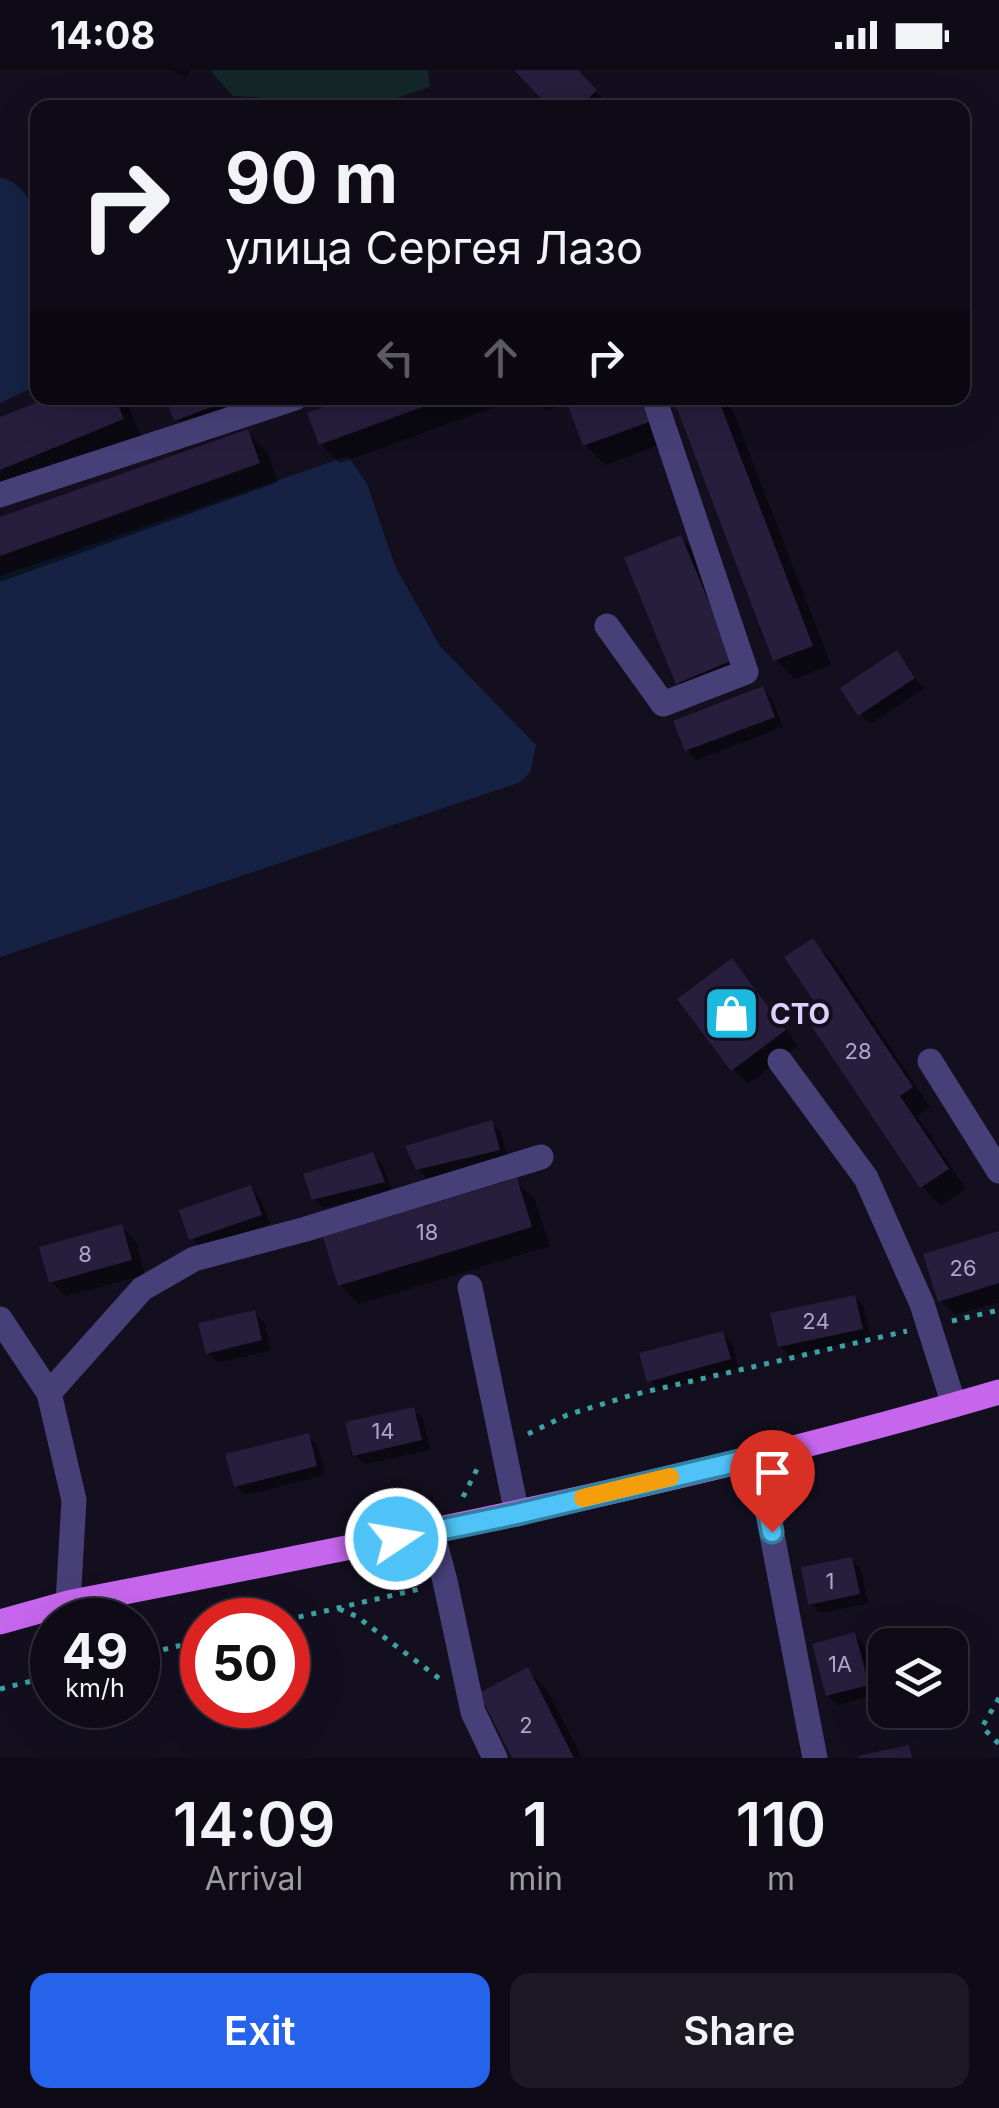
<!DOCTYPE html>
<html lang="en">
<head>
<meta charset="utf-8">
<style>
  body { margin:0; font-family:Inter,sans-serif; background:#1c1924; color:#f1f3f6; height:100vh; display:flex; flex-direction:column; font-size:38px; white-space:nowrap }
  * { box-sizing:border-box; margin:0 }
  p { font-size:32px; color:#9b9ba1 }
  .icon { flex:none; width:55px; height:55px; fill:none; stroke:currentColor; stroke-width:2; stroke-linecap:round; stroke-linejoin:round }
  .map { position:relative; height:1688px; overflow:hidden }
  .panel { display:flex; flex-direction:column; background:#0e0b17; flex:1 }
  .panel>* { flex:none }
  .hud { position:absolute; left:30px; top:30px; width:940px; height:305px; border-radius:20px; box-shadow:0 10px 40px #0002,0 0 0 2px #2e2b36; background:#0e0b17; color:#f1f3f6; overflow:hidden }
  .buttons { position:absolute; left:868px; top:1558px; display:grid; gap:20px }
  .buttons a { display:grid; place-items:center; width:100px; height:100px; border-radius:20px; background:#0e0b17; box-shadow:0 10px 40px #0002,0 0 0 2px #2e2b36; font-size:50px }
  .speed { position:absolute; left:30px; top:1528px; display:flex; gap:20px; font-size:50px; font-weight:700; text-align:center }
  .speed>* { display:grid; place-content:center; width:130px; height:130px; border-radius:50%; background:#0e0b17; box-shadow:0 10px 40px #0002,0 0 0 2px #2e2b36; line-height:1 }
  .speed small { font-size:25px; font-weight:400 }
  .speed .limit { border:15px solid #d22; background:#fff; color:#111 }
  .pin { position:absolute; display:grid; place-items:center; width:85px; height:85px; color:#fff; margin:-102px -42px; border-radius:50% 50% 50% 0; rotate:-45deg; box-shadow:0 0 10px #0007 }
  .pin .icon { rotate:45deg }
  .me { position:absolute; width:110px; margin:-55px; rotate:78deg; stroke-linejoin:round; filter:drop-shadow(0 0 8px #0008) }
  .turn { display:flex; align-items:center; gap:35px; height:210px; padding:0 30px; font-size:45px }
  .turn .icon { width:130px; height:130px; stroke-width:2.5 }
  .turn b { display:block; font-size:70px; line-height:85px }
  .lanes { display:flex; align-items:center; height:95px; padding:0 30px; background:#0003; justify-content:center; gap:50px; direction:ltr }
  .lanes .off { opacity:.35 }
  .eta { display:flex; justify-content:space-evenly; align-items:center; height:170px; text-align:center }
  .eta b { font-size:60px; font-weight:600; line-height:70px }
  .cta { display:flex; gap:20px; margin-top:auto; padding:20px 30px }
  .cta a { flex:1; height:115px; border-radius:20px; background:#2563eb; color:#fff; font-size:40px; font-weight:600; line-height:115px; text-align:center }
  .cta a+a { background:#1c1924; color:#f1f3f6 }
  .status { display:flex; justify-content:space-between; align-items:center; height:70px; padding:0 50px; background:#0e0b17; direction:ltr }
  .status svg { height:28px; fill:currentColor }
  .map>svg:first-child { display:block }
  .green { fill:#132728 }
  .water { fill:#152243 }
  .shadow { fill:#0007 }
  .building { fill:#271d3d }
  .lines { fill:none; stroke-linecap:round; stroke-linejoin:round }
  .path { stroke:#3ca2a4; stroke-width:5; stroke-dasharray:5 8; stroke-linecap:butt }
  .minor { stroke:#474078; stroke-width:25 }
  .major { stroke:#c666ed; stroke-width:25 }
  .route-casing { stroke:#337fa1; stroke-width:25 }
  .route { stroke:#4fc3f7; stroke-width:18 }
  .slow { stroke:#f59e0b; stroke-width:18 }
  .labels { text-anchor:middle; stroke-width:8; stroke-linejoin:round; paint-order:stroke }
  .number-label { font-size:22px; fill:#ada5cb }
  .poi-label { font-size:28px; font-weight:bold; fill:#dad2fa; stroke:#130f1f; text-anchor:start }
</style>
</head>
<body>
<div class="status"><b>14:08</b><svg viewBox="0 0 49 12"><path d="M0 12V9h3v3zM5 12V6h3v6zM10 12V3h3v9zM15 12V0h3v12zM26 1h20v11H26zM47 4h2v5h-2z"/></svg></div>
<div class="map">
<svg width="999" height="1688" viewBox="0 0 999 1688">
  <rect width="100%" height="100%" fill="#130f1f"/>
  <path class="green" d="M212,0H428L430,17L375,35L233,26L213,4Z"/>
  <path class="water" d="M0,108C19,110 30,129 37,145L38,311L26,321L0,333Z
    M348,386L367,414L395,496L440,576L536,675L530,703L518,713L0,887V506Z"/>
  <path class="shadow" d="M172,0H191L186,8Z
    M518,0H575L610,36L554,38Z
    M54,328H125L142,369L0,427V350Z
    M168,328H306L196,369L177,350Z
    M357,328H519L340,393L321,374L310,345Z
    M533,328H650L667,372L605,395L586,375L570,332L547,341Z
    M676,328H728L831,595L795,609L776,589Z
    M247,362L267,382L278,412L0,512V450Z
    M680,468L695,482L746,605L693,627L678,612Z
    M897,583L906,593L923,619L870,654L860,644Z
    M763,619L772,629L783,657L696,690L687,680Z
    M812,871L832,890L930,1037L917,1046L966,1119L941,1136L922,1116L821,937Z
    M732,891L746,906L798,976L748,1014L733,999Z
    M491,1053L501,1062L508,1089L428,1109L418,1099Z
    M373,1085L382,1095L393,1122L324,1138L314,1129Z
    M516,1111L535,1130L550,1176L359,1234L340,1215Z
    M251,1118L260,1128L270,1154L201,1178L192,1168Z
    M121,1157L136,1172L145,1205L66,1226L51,1212Z
    M999,1164V1232L955,1245L940,1230Z
    M854,1227L864,1237L871,1268L790,1286L780,1276Z
    M254,1242L264,1252L271,1280L218,1293L208,1283Z
    M722,1263L732,1273L739,1299L659,1320L649,1310Z
    M413,1340L423,1349L430,1380L364,1394L355,1384Z
    M308,1366L318,1376L325,1405L246,1425L236,1416Z
    M851,1490L861,1499L868,1533L820,1543L811,1533Z
    M854,1565L864,1575L877,1624L838,1635L828,1625Z
    M528,1601L547,1620L582,1688H514Z"/>
  <path class="building" d="M514,0H578L597,20L579,38H550Z
    M48,328H115L124,349L0,400V347Z
    M165,328H236L174,351Z
    M349,328H447L319,375L307,343Z
    M565,328H640L649,352L583,376Z
    M673,328H718L813,576L773,591Z
    M248,359L260,393L0,486V447Z
    M681,465L733,590L676,614L624,488Z
    M897,580L915,608L858,646L840,618Z
    M763,616L775,647L685,681L673,651Z
    M813,868L913,1017L900,1026L949,1099L920,1118L804,945L817,936L784,887Z
    M732,888L786,960L731,1001L677,929Z
    M492,1050L500,1080L416,1100L405,1076Z
    M373,1082L385,1112L312,1130L303,1104Z
    M517,1108L532,1157L338,1216L323,1167Z
    M251,1115L262,1145L189,1170L179,1140Z
    M122,1154L132,1190L49,1213L39,1177Z
    M999,1161V1213L938,1232L923,1184Z
    M855,1225L863,1259L778,1277L770,1243Z
    M255,1240L262,1270L206,1284L198,1253Z
    M723,1261L731,1289L647,1312L639,1283Z
    M414,1337L422,1370L353,1386L345,1352Z
    M309,1363L317,1396L234,1417L225,1384Z
    M852,1487L860,1524L808,1535L801,1497Z
    M855,1562L869,1615L826,1626L812,1574Z
    M528,1597L574,1688H512L479,1623Z
    M909,1675L912,1688H859L858,1686Z"/>
  <g class="lines">
    <path class="path" d="M952,1251L999,1240
      M528,1364L567,1345L632,1325L907,1261
      M463,1427L477,1399L481,1395
      M339,1539L356,1546L440,1609
      M286,1550L424,1518
      M138,1586L202,1570
      M0,1619L52,1606
      M999,1628L982,1657L999,1674"/>
    <path class="minor" d="M0,425L295,328
      M607,556L663,634L746,602L654,328
      M780,991L866,1108L922,1234L954,1335
      M930,991L999,1101
      M470,1217L517,1444
      M0,1249L49,1323L74,1430L68,1533
      M49,1323L142,1219L194,1189L306,1159L541,1087
      M757,1387L815,1688
      M432,1462L445,1511L473,1642L495,1688"/>
    <path class="major" d="M0,1552L68,1533C381,1472 693,1412 999,1322"/>
  </g>
  <g class="lines">
    <defs>
      <path id="route" d="M396,1469L517,1444L757,1387L772,1462"/>
    </defs>
    <use href="#route" class="route-casing"/>
    <use href="#route" class="route"/>
    <path class="slow" d="M583,1428L670,1407"/>
  </g>
  <defs>
    <symbol id="shop-square" viewBox="-11 -11 22 22"><rect x="-9" y="-9" width="18" height="18" rx="4" fill="#1bb9dd" stroke="#130f1f"/><path d="M-5-2.5h2.3a2.7 3.5 0 0 1 5.4 0H5L5.5 6h-11ZM-1.5-2.5h3a1.5 2.3 0 0 0-3 0Z" fill="#fff"/></symbol>
  </defs>
  <g fill-rule="evenodd">
    <use href="#shop-square" x="700" y="912" width="63" height="63"/>
  </g>
  <g class="labels">
    <g class="number-label">
      <text x="858" y="989">28</text>
      <text x="427" y="1170">18</text>
      <text x="85" y="1192">8</text>
      <text x="963" y="1206">26</text>
      <text x="816" y="1259">24</text>
      <text x="383" y="1369">14</text>
      <text x="830" y="1519">1</text>
      <text x="840" y="1602">1А</text>
      <text x="526" y="1663">2</text>
    </g>
    <g class="poi-label">
      <text x="770" y="954">СТО</text>
    </g>
  </g>
</svg>
<div class="buttons">
<a><svg class="icon" aria-label="layers" viewBox="0 0 24 24"><path d="M12 4l9 5-9 5-9-5zM3 14l9 5 9-5"/></svg></a>
</div>
<div class="speed"><div>49<small>km/h</small></div><div class="limit">50</div></div>
<div class="pin" style="left:772px;top:1462px;background:#d93025"><svg class="icon" aria-label="arrive" viewBox="0 0 24 24"><path d="M6 21V4h12l-3 4 3 4H6"/></svg></div>
<svg class="me" style="left:396px;top:1469px" viewBox="-20 -20 40 40"><circle r="17" fill="#4fc3f7" stroke="#fff" stroke-width="3"/><path d="M0-11L8 9 0 5-8 9z" fill="#fff"/></svg>
<div class="hud">
<div class="turn"><svg class="icon" aria-label="right" viewBox="0 0 24 24"><path d="M7 20v-9h11M14 6l5 5-5 5"/></svg><div><b>90 m</b>улица Сергея Лазо</div></div>
<div class="lanes"><svg class="icon off" aria-label="left" viewBox="0 0 24 24"><path d="M17 20v-9H6M10 6l-5 5 5 5"/></svg><svg class="icon off" aria-label="ahead" viewBox="0 0 24 24"><path d="M12 20V5M6 11l6-6 6 6"/></svg><svg class="icon" aria-label="right" viewBox="0 0 24 24"><path d="M7 20v-9h11M14 6l5 5-5 5"/></svg></div>
</div>
</div>
<section class="panel">
<div class="eta">
<div><b>14:09</b><p>Arrival</p></div>
<div><b>1</b><p>min</p></div>
<div><b>110</b><p>m</p></div>
</div>
<div class="cta"><a>Exit</a><a>Share</a></div>
</section>
</body>
</html>
